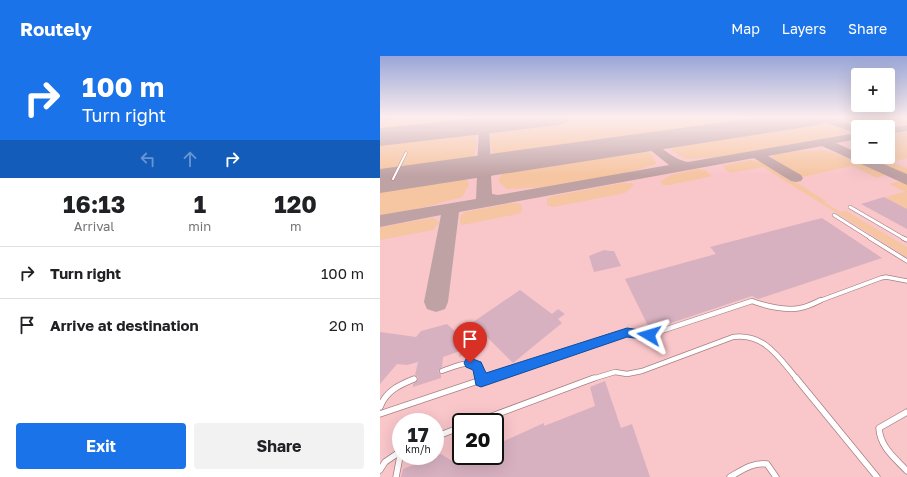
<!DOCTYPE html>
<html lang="en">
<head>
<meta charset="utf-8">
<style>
  body { margin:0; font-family:"Golos Text",sans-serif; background:#f2f2f2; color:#202124; height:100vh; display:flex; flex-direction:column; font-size:15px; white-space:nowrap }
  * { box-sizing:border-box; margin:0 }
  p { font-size:13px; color:#757577 }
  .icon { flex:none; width:22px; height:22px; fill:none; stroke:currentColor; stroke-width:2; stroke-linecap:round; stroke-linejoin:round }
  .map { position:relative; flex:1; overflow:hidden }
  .drawer { display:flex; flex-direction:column; background:#fff; width:380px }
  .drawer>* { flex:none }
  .banner { background:#1a73e8; color:#fff; overflow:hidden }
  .fabs { position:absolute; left:471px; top:12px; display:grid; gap:8px }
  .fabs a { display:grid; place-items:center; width:44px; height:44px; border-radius:4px; background:#fff; box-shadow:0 4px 16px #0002; font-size:20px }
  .speed { position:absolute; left:12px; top:357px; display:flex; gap:8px; font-size:20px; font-weight:700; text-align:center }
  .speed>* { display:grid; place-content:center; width:52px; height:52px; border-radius:50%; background:#fff; box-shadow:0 4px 16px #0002; line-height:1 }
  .speed small { font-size:10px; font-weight:400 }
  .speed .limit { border:2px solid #111; border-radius:6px; background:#fff; color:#111 }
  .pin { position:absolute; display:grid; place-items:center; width:34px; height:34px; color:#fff; margin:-41px -17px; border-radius:50% 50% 50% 0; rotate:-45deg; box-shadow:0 0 4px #0007 }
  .pin .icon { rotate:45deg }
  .me { position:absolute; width:44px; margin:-22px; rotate:277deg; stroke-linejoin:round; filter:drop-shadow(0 0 3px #0008) }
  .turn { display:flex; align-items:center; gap:14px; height:84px; padding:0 16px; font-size:18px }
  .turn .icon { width:52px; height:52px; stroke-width:2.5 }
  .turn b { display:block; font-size:28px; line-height:34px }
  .lanes { display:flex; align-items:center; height:38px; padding:0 16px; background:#0003; justify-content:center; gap:20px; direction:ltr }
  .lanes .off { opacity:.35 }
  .eta { display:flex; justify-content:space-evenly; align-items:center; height:68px; text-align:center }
  .eta b { font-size:24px; font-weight:700; line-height:28px }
  .action { display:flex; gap:8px; margin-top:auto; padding:8px 16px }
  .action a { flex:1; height:46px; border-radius:4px; background:#1a73e8; color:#fff; font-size:16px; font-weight:700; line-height:46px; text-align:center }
  .action a+a { background:#f2f2f2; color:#202124 }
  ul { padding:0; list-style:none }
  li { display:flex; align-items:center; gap:12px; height:52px; padding:0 16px; border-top:1px solid #e0e0e0 }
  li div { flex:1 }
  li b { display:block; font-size:15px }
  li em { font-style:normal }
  header { display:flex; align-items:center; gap:24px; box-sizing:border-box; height:56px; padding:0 20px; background:#1a73e8; color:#fff }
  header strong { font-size:19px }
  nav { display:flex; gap:22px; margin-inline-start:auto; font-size:14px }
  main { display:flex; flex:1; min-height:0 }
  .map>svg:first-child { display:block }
  .built { fill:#f9c6ca; fill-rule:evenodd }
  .green { fill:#f6c5a1 }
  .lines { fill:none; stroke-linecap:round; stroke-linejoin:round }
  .taxiway { fill:#bfa2a4; fill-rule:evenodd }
  .runway { fill:#bfa2a4; fill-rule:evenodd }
  .building { fill:#d8b1c1 }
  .service-far4-casing { stroke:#a88084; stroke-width:3 }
  .service-far3-casing { stroke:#a88084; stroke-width:4 }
  .service-far2-casing { stroke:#a88084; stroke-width:5 }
  .service-far1-casing { stroke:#a88084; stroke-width:6 }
  .service-casing { stroke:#a88084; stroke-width:7 }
  .service-far4 { stroke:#fff; stroke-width:2 }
  .service-far3 { stroke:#fff; stroke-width:3 }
  .service-far2 { stroke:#fff; stroke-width:3.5 }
  .service-far1 { stroke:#fff; stroke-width:4.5 }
  .service { stroke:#fff; stroke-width:5.5 }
  .route { fill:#1a73e8; stroke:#114b97 }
</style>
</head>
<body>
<header>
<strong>Routely</strong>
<nav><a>Map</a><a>Layers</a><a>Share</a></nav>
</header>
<main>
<section class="drawer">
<div class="banner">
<div class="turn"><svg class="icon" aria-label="right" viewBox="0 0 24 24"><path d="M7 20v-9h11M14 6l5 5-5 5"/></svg><div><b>100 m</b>Turn right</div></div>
<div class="lanes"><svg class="icon off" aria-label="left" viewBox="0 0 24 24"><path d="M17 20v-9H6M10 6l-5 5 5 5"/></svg><svg class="icon off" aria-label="ahead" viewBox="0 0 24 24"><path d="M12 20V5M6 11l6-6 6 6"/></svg><svg class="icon" aria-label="right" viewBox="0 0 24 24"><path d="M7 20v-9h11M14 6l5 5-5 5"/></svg></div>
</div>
<div class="eta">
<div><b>16:13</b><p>Arrival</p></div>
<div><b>1</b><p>min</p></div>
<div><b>120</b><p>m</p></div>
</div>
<ul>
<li><svg class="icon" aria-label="right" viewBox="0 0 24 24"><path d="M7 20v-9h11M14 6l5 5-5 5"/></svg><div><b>Turn right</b></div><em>100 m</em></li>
<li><svg class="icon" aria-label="arrive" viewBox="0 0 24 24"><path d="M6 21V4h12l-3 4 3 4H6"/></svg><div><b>Arrive at destination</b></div><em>20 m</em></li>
</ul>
<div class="action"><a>Exit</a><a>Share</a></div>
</section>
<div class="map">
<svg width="527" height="421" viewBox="0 0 527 421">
  <rect width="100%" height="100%" fill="#fbd8da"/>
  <path class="built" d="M0,61H527V421H0ZM478,71H508V101H478ZM21,366H55V400H21ZM81,366H115V400H81Z"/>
  <path class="green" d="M24,61H152L0,78V63Z
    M203,61H390L114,99L110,88L111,76L118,71Z
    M486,61H527V68C509,71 483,76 466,66V64Z
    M445,67L456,70L466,76L452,81L338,101L306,103L294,96L291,91Z
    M83,74H90L95,77L97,89L93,102L0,115V84Z
    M527,76V102L512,106L527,112V120L486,101H508V79Z
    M444,94L476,105L504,117L505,119L497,122L472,110L421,121L391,102C397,94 432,95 444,94Z
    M265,95L273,99L276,108L247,117L163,131L127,133L118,125L122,117Z
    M370,104L383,106L446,145L444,146L460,156L466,155L527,191V201L383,111L350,117L342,110Z
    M317,113L325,114L332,120L289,129H283L280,126L291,119Z
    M86,122L89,129L82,141L38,153L0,159V135Z
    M517,126L527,127V153L507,143L506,141L525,136L509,128Z
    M243,127H251L254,129L245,137L173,151L167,149V143L173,140Z
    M132,147L141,148L142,155L138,158L82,169L80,166L81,159L86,156Z
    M53,162L57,164L59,167L53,174L0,184V171Z"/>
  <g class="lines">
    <path class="taxiway" d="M0,61H17L12,64L0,65Z
      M423,61H447L480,71H478V83L456,87L478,97V101H487L527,118V129L442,90L388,100L421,119L423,122L421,125L416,126L411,125L374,102L79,156L68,246L65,253L56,256L47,253L44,246L61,159L0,171V159L96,143L97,121L93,119L73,117L71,114L73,111H97L99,72L100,70H108L109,72L111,108L128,102L133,103L135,106C130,113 118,114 111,120L112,138L118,139L289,109L269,93L248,91L246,88L248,85C277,78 285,102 308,106L476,77L446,67L423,65L422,63Z
      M527,69V75L508,78V72Z"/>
    <path class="runway" d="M105,61H191L187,66L178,69L0,90V72Z
      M382,61H451L447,66L438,69L0,137V113Z"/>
  </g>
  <path class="building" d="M504,141L527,153V173L481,148Z
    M442,162L502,202L378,243L372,240L270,274L245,223L336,198L330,191Z
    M224,194L230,195H234L241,210L214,216L209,200Z
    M140,234L172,258L178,253L185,258L178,263L182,267L133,307L105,279L87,292V298L79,301L80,295L63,301L62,311L58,315L61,319V322L33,331V328L38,324V321L35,319L38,306L27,309L17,308L0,328V276L36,281L41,275L67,268L77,277Z
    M225,325L241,372L252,368L270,421H21L23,413L61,398L72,405L85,400H115V389L164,367V370L215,350L210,331Z"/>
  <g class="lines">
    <defs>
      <path id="service-far4" d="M13,123L26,97"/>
      <path id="service-far3" d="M470,151L525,183
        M454,159L492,183"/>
      <path id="service-far2" d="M490,182L527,205
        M523,182L527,184
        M439,245L501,222L506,221L527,225"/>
      <path id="service-far1" d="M62,315C79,309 96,299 101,323
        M104,323L247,276L269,279L372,245C385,250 406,255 420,252C427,251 435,247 441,244
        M212,323L235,316L247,318L262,315L353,281C385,277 399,302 417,323"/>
      <path id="service" d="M100,322L101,325
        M416,322L497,421
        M0,351C6,335 19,329 34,323
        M527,356L499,372C500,391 515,402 527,415
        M0,358L107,322
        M96,366L214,322
        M55,381L81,371
        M0,414L5,406L21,395
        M16,421L21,395
        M350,421C362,414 373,406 387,408L396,421"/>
    </defs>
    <use href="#service-far4" class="service-far4-casing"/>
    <use href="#service-far3" class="service-far3-casing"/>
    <use href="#service-far2" class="service-far2-casing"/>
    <use href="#service-far1" class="service-far1-casing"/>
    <use href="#service" class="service-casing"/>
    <use href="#service-far4" class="service-far4"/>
    <use href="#service-far3" class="service-far3"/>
    <use href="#service-far2" class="service-far2"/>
    <use href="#service-far1" class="service-far1"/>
    <use href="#service" class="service"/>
  </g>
  <linearGradient id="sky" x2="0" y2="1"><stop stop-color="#99a6d8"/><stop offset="0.51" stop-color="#fdedee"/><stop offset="1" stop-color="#fdedee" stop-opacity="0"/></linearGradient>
  <rect width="527" height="120" fill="url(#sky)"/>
  <path class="route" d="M247,272L273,276L274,279L273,283L269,284L247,281L101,331L96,329L93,314L86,311L84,307L86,303L90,302L101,306L106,317Z"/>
</svg>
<div class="fabs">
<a>+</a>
<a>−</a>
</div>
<div class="speed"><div>17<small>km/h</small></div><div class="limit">20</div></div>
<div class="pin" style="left:90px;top:307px;background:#d93025"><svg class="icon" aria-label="arrive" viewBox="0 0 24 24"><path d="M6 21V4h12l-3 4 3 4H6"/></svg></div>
<svg class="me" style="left:269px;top:279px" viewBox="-20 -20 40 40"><path d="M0-17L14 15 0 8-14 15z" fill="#1a73e8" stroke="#fff" stroke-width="4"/></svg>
</div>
</main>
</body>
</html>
